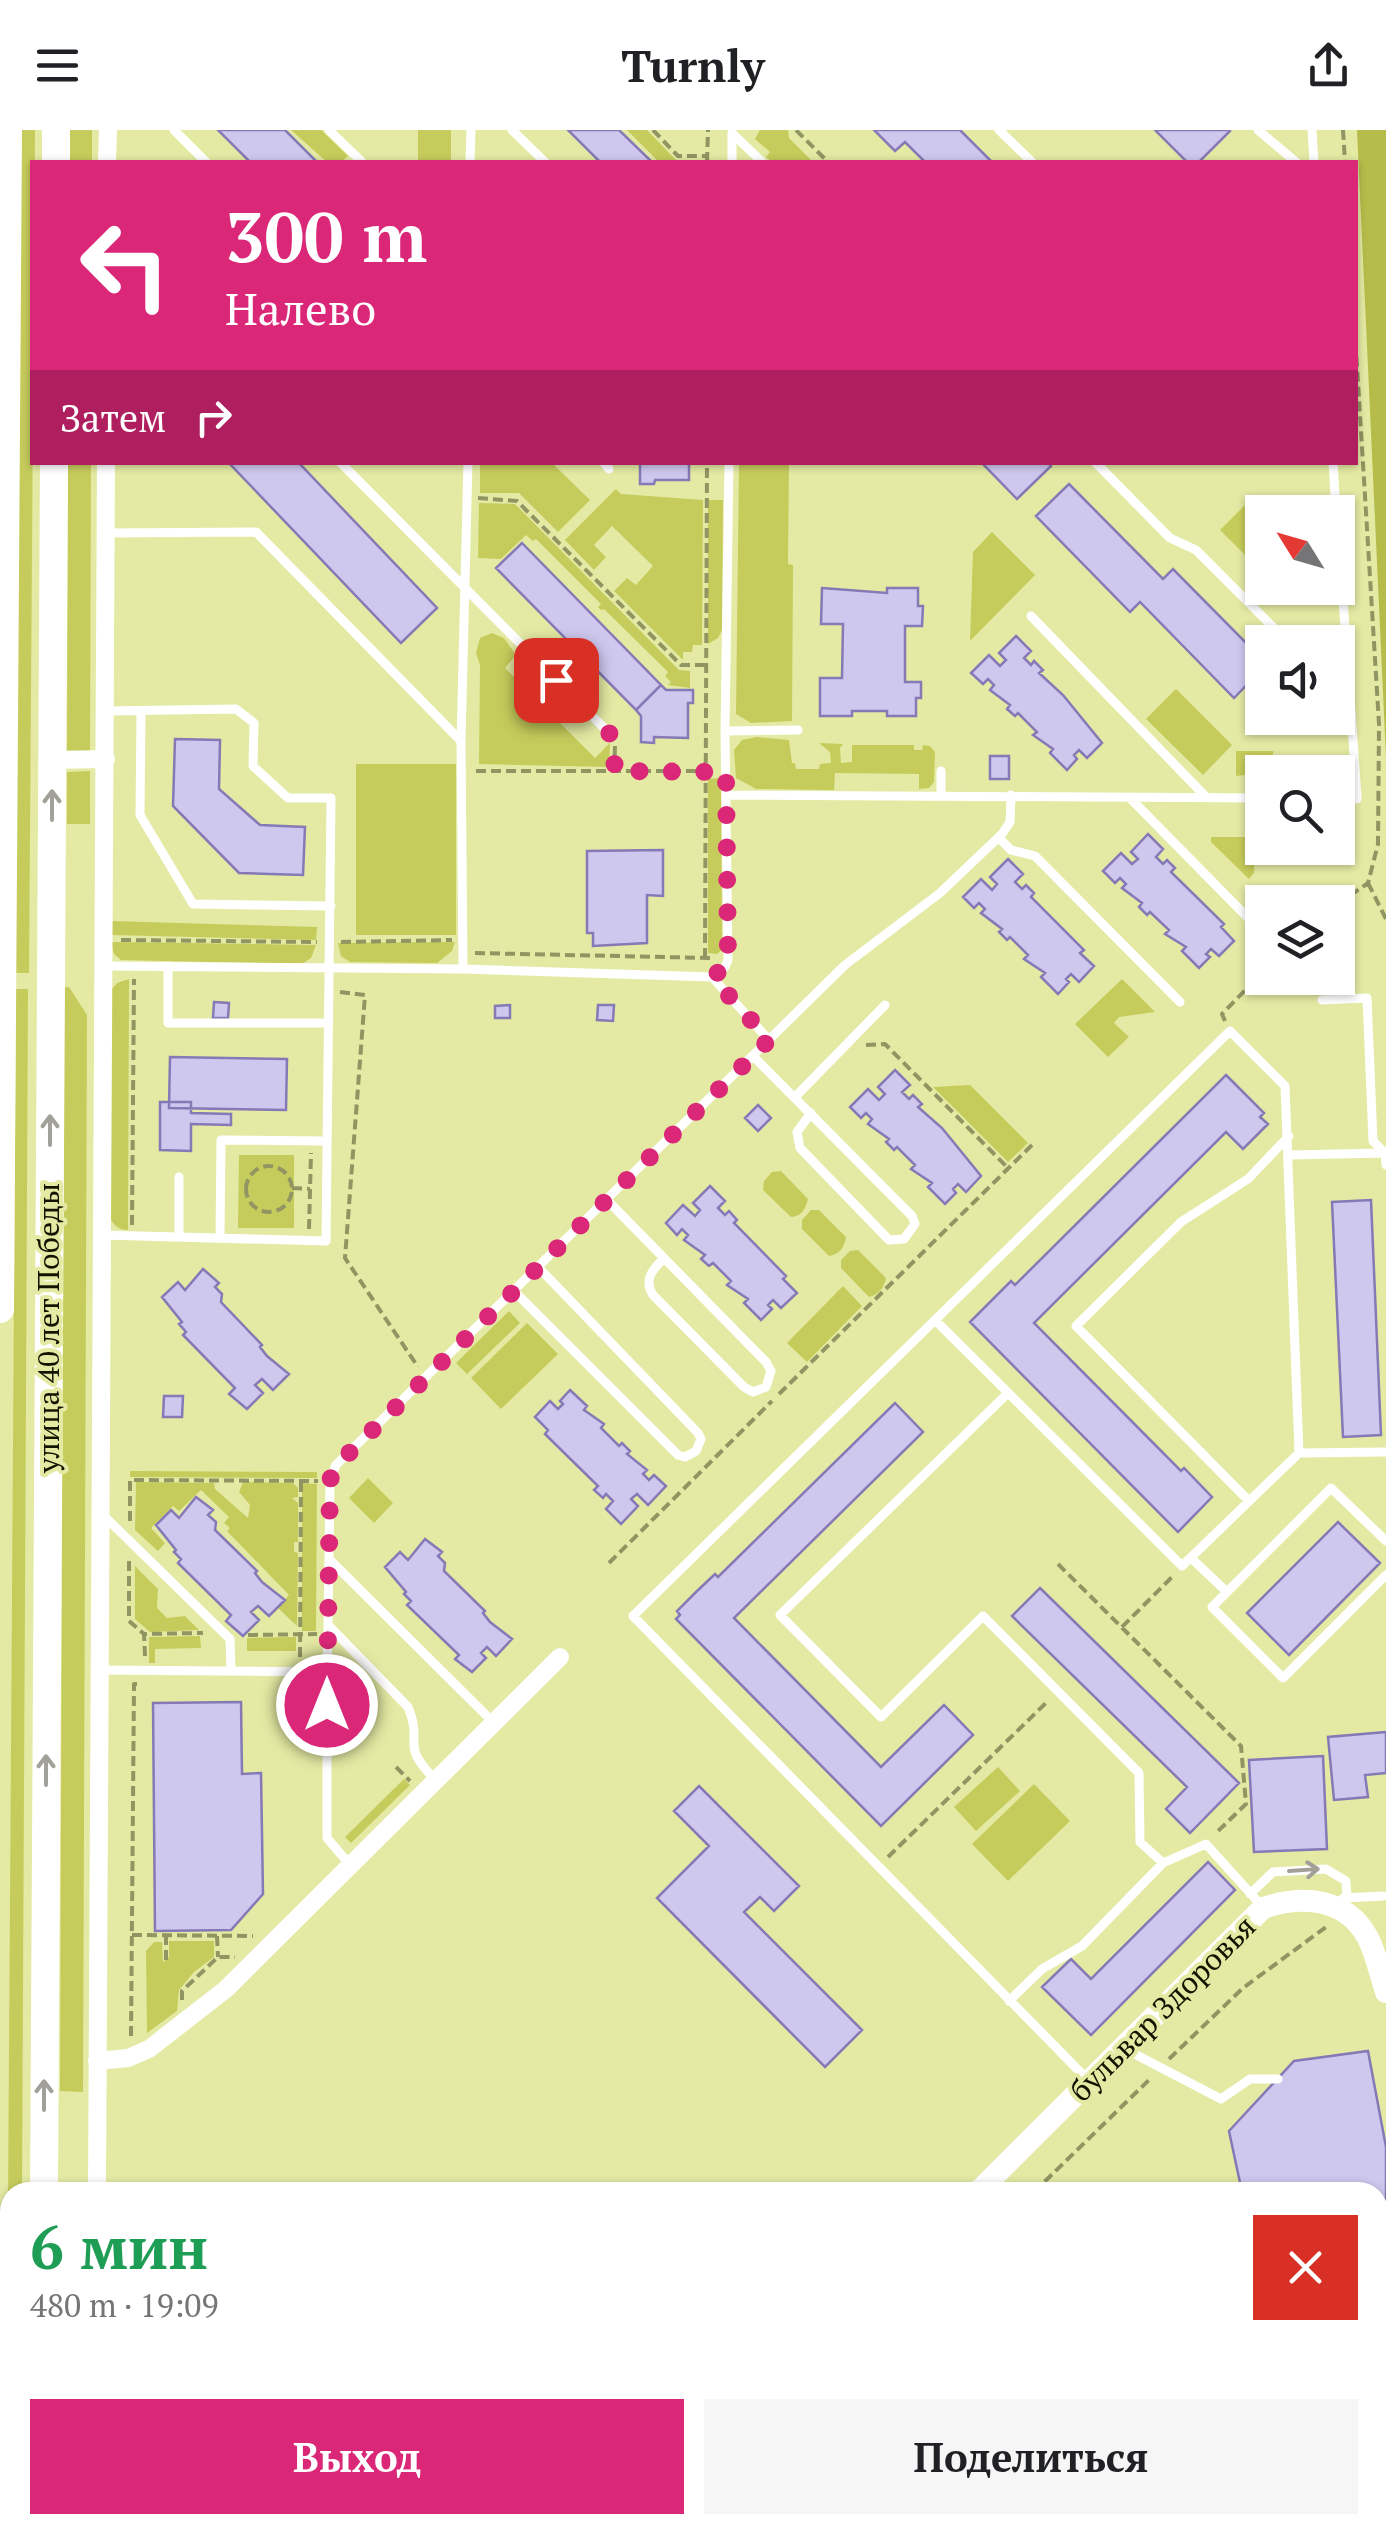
<!DOCTYPE html>
<html lang="ru">
<head>
<meta charset="utf-8">
<style>
  body { margin:0; font-family:"PT Serif",serif; background:#f6f6f6; color:#202124; height:100vh; display:flex; flex-direction:column; font-size:38px; white-space:nowrap }
  * { box-sizing:border-box; margin:0 }
  p { font-size:32px; color:#757577 }
  .icon { flex:none; width:55px; height:55px; fill:none; stroke:currentColor; stroke-width:2; stroke-linecap:round; stroke-linejoin:round }
  .map { position:relative; flex:1; overflow:hidden }
  .sheet { position:absolute; left:0px; top:2052px; width:1388px; height:352px; display:flex; flex-direction:column; background:#fff; border-radius:30px 30px 0 0; box-shadow:0 2px 8px #0004 }
  .sheet>* { flex:none }
  .guide { position:absolute; left:30px; top:30px; width:1328px; height:305px; border-radius:0px; box-shadow:0 2px 8px #0004; background:#db2777; color:#fff; overflow:hidden }
  .needle { width:65px; rotate:307deg }
  .tools { position:absolute; left:1245px; top:365px; display:grid; gap:20px }
  .tools a { display:grid; place-items:center; width:110px; height:110px; border-radius:0px; background:#fff; box-shadow:0 2px 8px #0004; font-size:50px }
  .pin { position:absolute; display:grid; place-items:center; width:85px; height:85px; color:#fff; margin:-42px; border-radius:20px; box-shadow:0 5px 15px #0006 }
  .me { position:absolute; width:110px; margin:-55px; rotate:0deg; stroke-linejoin:round; filter:drop-shadow(0 0 8px #0008) }
  .turn { display:flex; align-items:center; gap:35px; height:210px; padding:0 30px; font-size:45px }
  .turn .icon { width:130px; height:130px; stroke-width:2.5 }
  .turn b { display:block; font-size:70px; line-height:85px }
  .then { display:flex; align-items:center; height:95px; padding:0 30px; background:#0003; gap:20px; font-size:38px }
  .round { display:grid; place-items:center; flex:none; width:105px; height:105px; border-radius:0px; background:#f6f6f6 }
  .overview { display:flex; align-items:center; justify-content:space-between; height:170px; padding:0 30px }
  h1 { font-size:60px; font-weight:700; line-height:75px; color:#1e9e55 }
  .button { display:flex; gap:20px; margin-top:auto; padding:20px 30px }
  .button a { flex:1; height:115px; border-radius:0px; background:#db2777; color:#fff; font-size:40px; font-weight:700; line-height:115px; text-align:center }
  .button a+a { background:#f6f6f6; color:#202124 }
  header { display:flex; justify-content:space-between; align-items:center; height:130px; padding:0 30px; background:#fff; font-size:45px; font-weight:700 }
  .map>svg:first-child { display:block }
  .green { fill:#c6cc5b }
  .forest { fill:#b6bc4a }
  .building { fill:#cec8ef; stroke:#8579b6; stroke-width:2.5 }
  .lines { fill:none; stroke-linecap:round; stroke-linejoin:round }
  .path { stroke:#919562; stroke-width:4; stroke-dasharray:10 5; stroke-linecap:butt }
  .lane { stroke:#fff; stroke-width:9 }
  .street { stroke:#fff; stroke-width:18 }
  .secondary { stroke:#fff; stroke-width:22 }
  .primary { stroke:#fff; stroke-width:28 }
  .oneway { stroke:#a1a199 }
  .route { stroke:#db2777; stroke-width:18; stroke-dasharray:0 32.4 }
  .labels { text-anchor:middle; stroke-width:8; stroke-linejoin:round; paint-order:stroke }
  .street-label { font-size:30px; fill:#131400; stroke:#e4eaa3 }
</style>
</head>
<body>
<header><svg class="icon" aria-label="menu" viewBox="0 0 24 24"><path d="M4 6h16M4 12h16M4 18h16"/></svg>Turnly<svg class="icon" aria-label="share" viewBox="0 0 24 24"><path d="M12 15V3M7 8l5-5 5 5M5 13v7h14v-7"/></svg></header>
<div class="map">
<svg width="1386" height="2404" viewBox="0 0 1386 2404">
  <rect width="100%" height="100%" fill="#e4eaa3"/>
  <path class="green" d="M19,0H35L29,843H14Z
    M69,0H92V32H69Z
    M291,0H321L348,26L341,32H327Z
    M418,0H451V32H418Z
    M627,0H647L676,30L695,32H659Z
    M760,0H788L789,8L813,32H772L766,27L770,22L755,9Z
    M68,333H91L90,623H67Z
    M480,333H552L590,370L558,402L519,363H480Z
    M739,333H789L788,434L793,435L792,591L751,593L736,584Z
    M616,359L621,364L703,370L702,515H693L692,522H683V530L614,461L627,448L636,455L653,436L612,396L594,415L606,427L594,440L565,410Z
    M708,370H723L722,500L718,508L708,514Z
    M479,373L515,374L679,540L690,541V558L668,555L671,552L665,546L668,542L604,479L601,480L598,477L601,474L536,409L533,411L526,405L501,429L478,428Z
    M1244,376L1262,394V442L1220,400Z
    M992,402L1035,445L970,511L973,422Z
    M492,503L504,508L516,525L505,538L595,628L610,613L609,637L479,634L480,535L476,523L480,508Z
    M1176,559L1232,615L1203,645L1146,589Z
    M757,607L789,610L792,633H795L796,639H819L820,634L831,633L830,622L819,613L843,614L840,618L841,633L852,632V615H914V620H922L923,615L930,616L935,622L934,652L929,658L919,659V644L835,643L834,660L756,659L736,648L734,620L742,610Z
    M1236,621H1273V642L1236,646Z
    M356,634H456V805H356Z
    M90,641V694H67V642Z
    M721,648L722,820L717,824L708,823V649Z
    M1211,707H1255L1254,743L1249,749L1211,712Z
    M111,791L317,797L316,810L111,805Z
    M111,812L316,815L311,828L302,834L121,830L114,824Z
    M455,812L452,821L437,833L350,832L341,826L338,813Z
    M129,849L128,1100C118,1100 112,1094 109,1085L110,861L117,853Z
    M1122,849L1155,882L1119,887L1114,893L1129,907L1108,927L1075,894Z
    M64,857H69L87,885L83,1962L60,1961Z
    M16,859H28L22,2062H10L8,2072Z
    M970,955L1028,1013L1008,1032L933,957Z
    M239,1025H294V1098H238Z
    M781,1041L808,1069C805,1080 802,1086 791,1087L763,1060L764,1051L772,1042Z
    M811,1080H819L846,1107C844,1118 840,1124 829,1126L802,1099V1090Z
    M858,1120L886,1148C884,1158 878,1165 869,1167L841,1138V1130L850,1121Z
    M843,1156L862,1176L807,1232L787,1213Z
    M509,1181L520,1193L467,1244L456,1233Z
    M527,1193L558,1224L501,1279L471,1248Z
    M130,1341L317,1342V1348L130,1347Z
    M368,1348L393,1373L374,1393L349,1368Z
    M136,1352L214,1353L215,1359L248,1388L250,1375L239,1362L243,1352L293,1353L298,1358V1367L292,1368L298,1373V1412H294V1422L298,1423L297,1496L278,1478L289,1465L227,1401L230,1398L224,1393L229,1387L201,1360L179,1381L173,1376L151,1398L165,1413L158,1421L135,1400Z
    M302,1353L317,1354L316,1501H302Z
    M135,1436L158,1459L157,1478L167,1488L185,1486L199,1500L150,1502L135,1489Z
    M200,1506L201,1518L155,1519V1533H149V1507Z
    M296,1507V1521H247V1508Z
    M998,1637L1020,1661L976,1701L954,1677Z
    M404,1649L410,1655L351,1713L345,1707Z
    M1034,1654L1070,1691L1008,1751L972,1714Z
    M169,1811H214V1827L194,1842L179,1860L177,1881L147,1903L146,1821L154,1812H162L163,1832L169,1827Z
    M7,2086H10V2395H21V2404H7Z"/>
  <path class="forest" d="M1357,0H1386V627Z"/>
  <path class="building" d="M218,0H285L317,32H250Z
    M568,0H619L652,32H600Z
    M874,0H960L992,32H925L905,12L895,21Z
    M1155,0H1229L1230,1L1199,32H1187Z
    M228,332H298L437,478L401,513Z
    M640,332H689V350H655L654,354H640Z
    M981,332H1048L1051,336L1017,369Z
    M1069,354L1163,449L1173,439L1262,529V539L1234,568L1140,472L1130,482L1036,386Z
    M522,413L661,555L636,580L496,438Z
    M822,458L887,463V458H918V476H923L922,496H905V552H921V568H916V586H887V581H852V586H820V548H842L843,494H821Z
    M1016,506L1031,521L1024,528L1031,535L1034,531L1043,540L1039,543L1063,565L1102,613L1087,628L1079,620L1074,625L1077,629L1067,640L1050,623L1053,619L1033,605L1037,602L1018,583L1015,586L1007,579L1010,575L990,560L994,555L988,549L983,554L971,543L989,525L1000,536L1006,530L999,523Z
    M661,555L666,560H693V573H688V608L654,607V613L641,612V586L636,580Z
    M175,609L220,610L219,659L260,695L305,697L303,745L239,743L173,676Z
    M990,626H1009V649H990Z
    M1148,704L1163,719L1156,727L1163,734L1167,730L1175,738L1171,742L1224,794L1221,797L1234,811L1219,826L1211,819L1206,824L1210,827L1199,838L1182,821L1186,817L1165,804L1169,800L1150,782L1147,785L1139,777L1142,773L1122,758L1126,754L1120,748L1115,753L1103,741L1121,723L1132,734L1138,729L1131,722Z
    M663,720V766L647,765V813L593,816V803H587V721Z
    M1008,729L1023,744L1015,752L1022,759L1026,755L1034,763L1031,767L1084,820L1080,823L1094,836L1079,852L1071,844L1066,849L1069,852L1058,864L1041,847L1045,843L1024,829L1028,825L1010,807L1007,810L999,802L1002,799L981,783L985,779L979,773L974,778L963,767L981,749L992,760L997,754L990,747Z
    M214,872L229,873L228,888H213Z
    M510,875V888H495V876Z
    M598,875H614L613,891L597,890Z
    M170,927L287,929L286,980L169,978Z
    M895,940L910,955L902,962L909,969L913,965L922,974L918,977L942,998L981,1046L966,1062L958,1054L953,1059L956,1063L945,1074L928,1057L932,1053L911,1039L915,1035L897,1017L894,1020L886,1012L889,1009L868,994L872,989L866,983L861,988L850,977L868,959L879,970L885,964L878,957Z
    M1226,945L1264,983L1260,987L1268,994L1243,1019L1226,1002L1034,1193L1181,1341L1184,1338L1212,1367L1178,1402L970,1192L1011,1151L1015,1155Z
    M160,972H191V983L231,984V995L191,994V1021L160,1020Z
    M758,975L771,988L758,1001L745,988Z
    M710,1056L725,1071L718,1078L725,1085L729,1081L737,1090L734,1093L786,1146L783,1149L797,1163L781,1178L773,1170L768,1175L772,1179L761,1190L744,1173L748,1169L727,1155L731,1151L713,1133L709,1136L701,1129L705,1125L684,1110L688,1105L682,1099L677,1105L666,1093L683,1075L695,1086L700,1080L693,1073Z
    M1371,1070L1381,1305L1343,1307L1332,1072Z
    M203,1139L219,1153L215,1157L222,1164L221,1172L262,1215L260,1217L267,1226L289,1244L273,1260L262,1249L255,1255L263,1263L247,1279L229,1264L235,1258L183,1205L186,1202L179,1194L182,1192L162,1167L178,1152L185,1160Z
    M570,1260L587,1276L584,1280L604,1294L601,1298L619,1316L622,1313L630,1321L627,1324L647,1340L643,1344L649,1350L654,1345L666,1356L648,1375L637,1364L631,1369L638,1376L621,1394L606,1379L613,1371L606,1364L603,1368L594,1360L598,1356L545,1304L548,1300L535,1287L550,1271L558,1279L563,1274L560,1271Z
    M164,1266H183L182,1287H163Z
    M895,1273L923,1302L734,1488L881,1637L944,1575L973,1605L881,1696L676,1489L680,1485L677,1481L696,1462L715,1444L718,1447Z
    M196,1367L213,1380L208,1385L216,1392L215,1400L257,1441L255,1443L262,1452L285,1470L269,1486L258,1476L251,1482L259,1490L243,1506L226,1491L231,1485L178,1433L181,1429L174,1422L176,1420L156,1395L171,1380L179,1388Z
    M1338,1392L1380,1433L1289,1525L1247,1483Z
    M425,1409L442,1422L438,1426L445,1433L444,1441L485,1481L483,1483L490,1492L512,1509L496,1526L487,1517L481,1523L486,1528L472,1542L455,1529L459,1525L407,1475L411,1471L404,1464L406,1462L385,1437L400,1422L408,1430Z
    M1040,1458L1239,1653L1190,1703L1166,1679L1187,1657L1012,1486Z
    M241,1572L242,1644L261,1643L263,1764L231,1800L155,1801L153,1573Z
    M1386,1602V1643L1365,1645L1368,1667L1334,1670L1328,1607Z
    M1323,1626L1327,1719L1254,1722L1249,1630Z
    M699,1656L799,1756L774,1781L760,1767L744,1782L862,1900L825,1937L657,1768L709,1716L674,1681Z
    M1208,1732L1235,1760L1091,1905L1042,1857L1071,1829L1091,1849Z
    M1368,1921L1386,2017V2246L1378,2247V2062H1242L1229,2001L1294,1931Z
    M429,2395H482L485,2404H431L427,2397Z
    M692,2395H741L750,2404H694L689,2399Z
    M891,2395H960L951,2404H899Z
    M1028,2395H1069L1060,2404H1019Z
    M1337,2395H1364L1366,2404H1339Z"/>
  <g class="lines">
    <path class="path" d="M653,0L678,26H708
      M796,0L828,32
      M1343,0L1345,32
      M707,32L708,0
      M478,368L517,371L681,535H705
      M476,641H707
      M614,641L615,616
      M1368,753L1386,789
      M1338,774L1368,753L1378,714L1379,594L1355,203
      M121,810L317,812
      M341,812L452,810
      M475,823L710,828
      M705,828L707,332
      M340,862L365,865L345,1128L418,1237
      M1225,891L1222,884L1262,843
      M866,915L885,914L1008,1038
      M246 1059a23 23 0 1 1 46 0a23 23 0 1 1-46 0Z
      M292,1058L310,1059
      M132,1095L134,849
      M309,1099L311,1023
      M779,1264L1032,1015
      M130,1391V1350L318,1351
      M129,1431V1491L144,1504
      M609,1433L772,1271
      M1058,1434L1241,1616L1246,1674L1216,1703
      M1122,1497L1172,1447
      M248,1505L317,1504
      M145,1526L144,1504L203,1503
      M300,1527L301,1351
      M396,1637L410,1651
      M888,1727L1049,1570
      M132,1805L253,1806
      M217,1806L218,1827
      M166,1830V1806
      M182,1870V1861L218,1827H235
      M131,1906L134,1554H137
      M1169,1929L1243,1858L1326,1797
      M1034,2062L1152,1947
      M8,2079H10
      M86,2395L88,2404"/>
    <path class="lane" d="M174,0L206,32
      M329,0L362,32
      M512,0L545,32
      M999,0L1032,32
      M1258,0L1296,32
      M1312,0L1314,32
      M732,3L762,32
      M470,32L471,0
      M732,32V3
      M340,332L610,604
      M603,332L609,339
      M1095,332L1170,408L1196,420L1288,512
      M1333,332L1336,382
      M1338,399L1357,666V669H1338
      M106,403L256,402L461,611
      M1031,486L1206,667
      M1338,562L1350,574
      M141,581L140,685L193,774L331,776
      M725,601L798,600
      M727,665L1262,668
      M941,665V641
      M1129,667L1254,794
      M999,708L1011,720L1035,726L1180,872
      M104,836L463,839L712,847L725,837L728,830L725,601L729,332
      M168,836V893H329
      M463,839L461,611L468,332
      M712,847L769,910
      M1322,870L1367,868L1373,1011L1385,1023L1386,1035
      M753,926L912,1086L915,1094L904,1109L889,1110L800,1018L797,1002L811,983
      M795,967L885,875
      M1290,1025L1385,1023
      M607,1070L766,1232L771,1241L766,1257L753,1262L744,1257L653,1165C643,1150 653,1139 664,1128
      M102,1105L326,1111L331,668H288L253,636L254,593L236,579L105,581
      M179,1107V1047
      M220,1107L221,1010L327,1011
      M515,1162L678,1325L685,1327L696,1321L701,1309L698,1303L539,1138
      M935,1190L1182,1436L1299,1323L1386,1322
      M1008,1263L780,1485L881,1587L983,1486L1139,1643L1140,1712L1163,1733
      M1249,1371L1076,1196L1181,1092L1248,1049L1289,1006
      M101,1383L230,1509L231,1541
      M1386,1411L1331,1358L1212,1477L1283,1548L1386,1445
      M1191,1428L1227,1462
      M329,1429L494,1593
      M100,1540L327,1542L328,1495
      M327,1542V1708L350,1735
      M436,1650C398,1613 424,1615 408,1577L328,1495L330,1350L336,1335L845,835L940,763L1002,704L1010,692L1011,665
      M1250,1764L1273,1742L1326,1739L1346,1751L1347,1768
      M1343,1768L1383,1766
      M1009,1871L1042,1839L1082,1816L1163,1733L1206,1714L1261,1775
      M1125,1919L1221,1969L1250,1949H1278
      M1089,1951L633,1486L1230,901L1285,956L1299,1323
      M1378,2293L1386,2325
      M1378,2350L1386,2349
      M751,2395L757,2401
      M874,2395L876,2404
      M1318,2395L1319,2404
      M672,2404L681,2395
      M1097,2404L1106,2395"/>
    <path class="street" d="M107,32L108,0
      M52,630L106,629
      M97,1931L128,1928L149,1919L226,1859L560,1527
      M97,2062L106,332"/>
    <path class="secondary" d="M978,2062L1263,1778C1302,1765 1346,1767 1368,1808C1376,1824 1380,1844 1386,1862
      M638,2404L647,2395"/>
    <path class="primary" d="M56,32V0
      M0,1179L8,0
      M44,2062L54,332
      M41,2404V2395"/>
  </g>
  <defs><path id="oneway-shaft" d="M-6 0H5M1.5-3L5.5 0L1.5 3" fill="none" stroke-width="1.6" stroke-linecap="round" stroke-linejoin="round" transform="scale(2.5)"/></defs>
  <g class="oneway">
    <use href="#oneway-shaft" transform="translate(52 675) rotate(-90)"/>
    <use href="#oneway-shaft" transform="translate(50 1000) rotate(-90)"/>
    <use href="#oneway-shaft" transform="translate(46 1640) rotate(-90)"/>
    <use href="#oneway-shaft" transform="translate(1304 1740) rotate(-4)"/>
    <use href="#oneway-shaft" transform="translate(44 1965) rotate(-90)"/>
  </g>
  <g class="lines">
    <path class="route" d="M327,1575L330,1350L336,1336L769,910L712,847L725,837L728,830L726,642L614,641L616,616L610,604L556,550"/>
  </g>
  <g class="labels">
    <g class="street-label">
      <text transform="translate(49 1198) rotate(-90)" y="10">улица 40 лет Победы</text>
      <text transform="translate(1163 1879) rotate(-45)" y="10">бульвар Здоровья</text>
    </g>
  </g>
</svg>
<div class="tools">
<a><svg class="needle" viewBox="-14 -14 28 28"><path d="M0-13l5 13h-10z" fill="#e53935"/><path d="M0 13l5-13h-10z" fill="#757577"/></svg></a>
<a><svg class="icon" aria-label="sound" viewBox="0 0 24 24"><path d="M4 9h4l5-4v14l-5-4H4zM17 9q2 3 0 6"/></svg></a>
<a><svg class="icon" aria-label="search" viewBox="0 0 24 24"><circle cx="10" cy="10" r="6"/><path d="M15 15l6 6"/></svg></a>
<a><svg class="icon" aria-label="layers" viewBox="0 0 24 24"><path d="M12 4l9 5-9 5-9-5zM3 14l9 5 9-5"/></svg></a>
</div>
<div class="pin" style="left:556px;top:550px;background:#d93025"><svg class="icon" aria-label="arrive" viewBox="0 0 24 24"><path d="M6 21V4h12l-3 4 3 4H6"/></svg></div>
<svg class="me" style="left:327px;top:1575px" viewBox="-20 -20 40 40"><circle r="17" fill="#db2777" stroke="#fff" stroke-width="3"/><path d="M0-11L8 9 0 5-8 9z" fill="#fff"/></svg>
<div class="guide">
<div class="turn"><svg class="icon" aria-label="left" viewBox="0 0 24 24"><path d="M17 20v-9H6M10 6l-5 5 5 5"/></svg><div><b>300 m</b>Налево</div></div>
<div class="then">Затем<svg class="icon" aria-label="right" viewBox="0 0 24 24"><path d="M7 20v-9h11M14 6l5 5-5 5"/></svg></div>
</div>
<section class="sheet">
<div class="overview"><div><h1>6 мин</h1><p>480 m · 19:09</p></div><a class="round" style="background:#d93025;color:#fff"><svg class="icon" aria-label="close" viewBox="0 0 24 24"><path d="M6 6l12 12M18 6L6 18"/></svg></a></div>
<div class="button"><a>Выход</a><a>Поделиться</a></div>
</section>
</div>
</body>
</html>
